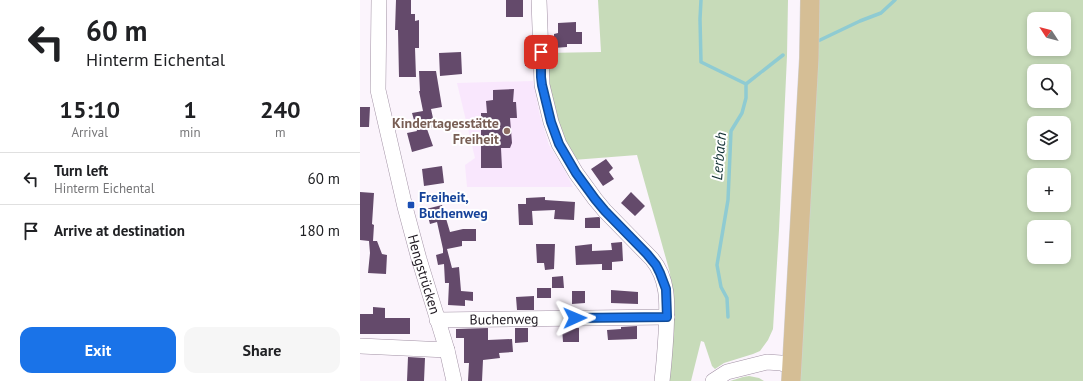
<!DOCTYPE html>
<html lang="en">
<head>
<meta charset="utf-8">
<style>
  body { margin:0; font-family:"PT Sans",sans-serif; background:#f6f6f6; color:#202124; height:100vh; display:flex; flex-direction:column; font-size:15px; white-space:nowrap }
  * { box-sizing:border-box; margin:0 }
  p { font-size:13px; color:#757577 }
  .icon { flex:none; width:22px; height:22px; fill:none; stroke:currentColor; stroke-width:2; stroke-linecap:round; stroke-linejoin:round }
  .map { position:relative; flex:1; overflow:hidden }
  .side { display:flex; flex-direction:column; background:#fff; width:360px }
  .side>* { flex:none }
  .banner { background:#fff; color:#202124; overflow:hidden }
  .needle { width:26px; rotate:306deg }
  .fabs { position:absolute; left:667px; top:12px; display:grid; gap:8px }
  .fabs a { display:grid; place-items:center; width:44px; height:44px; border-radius:8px; background:#fff; box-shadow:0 2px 6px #0003; font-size:20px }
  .pin { position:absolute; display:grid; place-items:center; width:34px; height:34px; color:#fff; margin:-17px; border-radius:8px; box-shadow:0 2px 6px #0006 }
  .me { position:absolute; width:44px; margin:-22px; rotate:89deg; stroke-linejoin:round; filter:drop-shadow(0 0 3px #0008) }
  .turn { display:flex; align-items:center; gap:14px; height:84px; padding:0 20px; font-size:18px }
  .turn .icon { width:52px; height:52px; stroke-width:2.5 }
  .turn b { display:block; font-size:28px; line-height:34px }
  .eta { display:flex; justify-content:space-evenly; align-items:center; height:68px; text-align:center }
  .eta b { font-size:24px; font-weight:600; line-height:28px }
  .primary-button { display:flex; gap:8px; margin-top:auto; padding:8px 20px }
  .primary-button a { flex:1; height:46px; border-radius:12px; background:#1a73e8; color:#fff; font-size:16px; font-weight:600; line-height:46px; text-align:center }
  .primary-button a+a { background:#f6f6f6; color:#202124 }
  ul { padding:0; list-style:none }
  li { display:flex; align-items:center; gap:12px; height:52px; padding:0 20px; border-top:1px solid #e0e0e0 }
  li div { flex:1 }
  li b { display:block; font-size:15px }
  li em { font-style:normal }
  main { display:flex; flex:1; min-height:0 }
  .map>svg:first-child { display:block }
  .built { fill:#f9e7fd }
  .green { fill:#c7dbb9; fill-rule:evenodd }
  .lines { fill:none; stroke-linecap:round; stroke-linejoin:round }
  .stream { stroke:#8fcbd2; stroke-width:3.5 }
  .building { fill:#644a6b }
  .minor-casing { stroke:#a191a4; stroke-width:16 }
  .major-casing { stroke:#d2d1d3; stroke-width:20 }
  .minor { stroke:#fff; stroke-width:15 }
  .major { stroke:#d5be95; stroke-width:19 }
  .route-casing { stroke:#114b97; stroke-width:10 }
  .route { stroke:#1a73e8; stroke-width:7 }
  .education-dot { fill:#8d6e63; stroke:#fff; stroke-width:1.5 }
  .transit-dot { fill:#1a4fb4; stroke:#fff; stroke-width:1.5 }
  .labels { text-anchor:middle; stroke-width:4; stroke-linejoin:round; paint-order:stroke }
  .education-label { font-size:14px; font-weight:bold; fill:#785e54; stroke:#fff; text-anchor:end }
  .transit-label { font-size:14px; font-weight:bold; fill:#164399; stroke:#fff; text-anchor:start }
  .street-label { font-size:14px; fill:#1f1921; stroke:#fff }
  .water-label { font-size:15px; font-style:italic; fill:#123134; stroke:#fff }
</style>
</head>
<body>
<main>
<section class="side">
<div class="banner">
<div class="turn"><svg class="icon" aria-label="left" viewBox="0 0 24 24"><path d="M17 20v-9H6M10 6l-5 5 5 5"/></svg><div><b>60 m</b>Hinterm Eichental</div></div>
</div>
<div class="eta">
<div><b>15:10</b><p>Arrival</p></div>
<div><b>1</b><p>min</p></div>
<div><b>240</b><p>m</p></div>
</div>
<ul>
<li><svg class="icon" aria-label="left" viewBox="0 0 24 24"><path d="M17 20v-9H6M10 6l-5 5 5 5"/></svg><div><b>Turn left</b><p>Hinterm Eichental</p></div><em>60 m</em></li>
<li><svg class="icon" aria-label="arrive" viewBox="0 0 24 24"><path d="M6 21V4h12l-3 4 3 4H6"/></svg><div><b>Arrive at destination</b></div><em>180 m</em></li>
</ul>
<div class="primary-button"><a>Exit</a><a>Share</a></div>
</section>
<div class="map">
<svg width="723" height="381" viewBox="0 0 723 381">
  <rect width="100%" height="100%" fill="#fbf4fc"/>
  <path class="built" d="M173,81L180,116L189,145L203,167L213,187H107L105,165L115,158L97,83Z"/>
  <path class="green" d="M238,0H428L427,56L419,230L413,329L408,340L400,351L393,354L364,363L355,369L352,366L344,342L341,341L331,381H307L312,314L310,273L277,155L213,160L192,112L185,53L241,52Z
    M454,0H723V381H435ZM674,19H704V49H674ZM674,71H704V101H674ZM674,123H704V153H674ZM674,175H704V205H674ZM674,227H704V257H674Z
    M389,376L399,378L404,381H370L383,377Z"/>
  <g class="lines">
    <path class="stream" d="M341,0L340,19L341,62L386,84V98L382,113L371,131L368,200L357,265L361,287L367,298L368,317
      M458,41L500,21L521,13L535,0
      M386,84L423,55"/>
  </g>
  <path class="building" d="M36,0H51V14H55V21L59,20V48H55L56,77H39L38,30H35Z
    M146,0H163V17H146Z
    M216,22V32H222V44H207V47L194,48V34L198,33V23Z
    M164,49H172V66H165Z
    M101,52L102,74L80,76L79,53Z
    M59,71H76L82,107L71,109L75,127L67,129L73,146L52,152L47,133L57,131L52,113L63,111L59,91H60Z
    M154,89L153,102H156L157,118H150L152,143L150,148H141L142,168H121V113H127L126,101L133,100V90Z
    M0,107H10L9,127H0Z
    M246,159L253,168L249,172L254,179L243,186L231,169Z
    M82,166L84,183L64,186L62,169Z
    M0,192L14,193L12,224L14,225L13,241H17L22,254L27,255L26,274L8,273L10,253L9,241L0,240Z
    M271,192L285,206L275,216L261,203Z
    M185,197V200L215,202L214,220L194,219L195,210L172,211L173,225H159L158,204H166V198Z
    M82,205L90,232L103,229H116V241H102V246L87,249L92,268L99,267L101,291L113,292V301L105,300V306L88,305L89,283H85L84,264L78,265L76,255L83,253V249L77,222L70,224L66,209Z
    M239,217L240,218V228H225V218Z
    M262,242L263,261L252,262V270H242V264L216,265L215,246L232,244V251L252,250L251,243Z
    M176,244H195L194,269L185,270L184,263H177Z
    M203,276L204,288H192V277Z
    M177,288H191V298H177Z
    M251,290L278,292V304L251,303Z
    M212,291H225V303L212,304Z
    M174,296V310H157L156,297Z
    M13,307L25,308V318H50V334H0V314H13Z
    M277,326V339L248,340L247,330L261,329V327Z
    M128,328V340L152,339L153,352L139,353L140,358L123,360L122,381H108L109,363H104V338H96V329Z
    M155,328H168V342L155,343Z
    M202,328H219V342H203Z
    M48,357L65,358L64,381H47Z"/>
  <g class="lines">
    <defs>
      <g id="minor">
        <path id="s1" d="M19,0L18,90L45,207L59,259L87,350L94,381"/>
        <path d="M179,0L182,85L191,122L199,144L216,173L235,199L245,211L292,259C310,281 307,307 306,334C305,350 304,365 302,381"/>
        <path id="s2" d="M77,320L307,317"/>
        <path d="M0,346L87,350"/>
        <path d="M353,381L367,372L407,362L421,363L432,367"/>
      </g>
      <path id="major" d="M431,381L449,58L450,0"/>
    </defs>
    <use href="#minor" class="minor-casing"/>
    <use href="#major" class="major-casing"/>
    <use href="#minor" class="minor"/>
    <use href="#major" class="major"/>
  </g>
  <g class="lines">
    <defs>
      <path id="route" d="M181,52V77L182,85L191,122L199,144L216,173L235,199L245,211L287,254L296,265L300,273L306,289L307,317L215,318"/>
    </defs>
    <use href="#route" class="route-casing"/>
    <use href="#route" class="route"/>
  </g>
  <circle class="education-dot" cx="147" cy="131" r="4"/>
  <rect class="transit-dot" x="47" y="201" width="8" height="8" rx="2"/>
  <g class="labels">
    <g class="education-label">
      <text x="139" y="128">Kindertagesstätte<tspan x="139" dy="16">Freiheit</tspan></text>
    </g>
    <g class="transit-label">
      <text x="59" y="202">Freiheit,<tspan x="59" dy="16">Buchenweg</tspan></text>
    </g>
    <g class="street-label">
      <text dy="5" stroke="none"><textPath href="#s1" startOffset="280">Hengstrücken</textPath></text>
      <text dy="5" stroke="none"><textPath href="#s2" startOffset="67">Buchenweg</textPath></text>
    </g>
    <g class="water-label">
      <text transform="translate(359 156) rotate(-85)" y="5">Lerbach</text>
    </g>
  </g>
</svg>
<div class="fabs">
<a><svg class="needle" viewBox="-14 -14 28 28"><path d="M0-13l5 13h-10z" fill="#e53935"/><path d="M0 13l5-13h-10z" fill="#757577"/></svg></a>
<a><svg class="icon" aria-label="search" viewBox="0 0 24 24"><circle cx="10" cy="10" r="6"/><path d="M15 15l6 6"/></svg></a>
<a><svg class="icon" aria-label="layers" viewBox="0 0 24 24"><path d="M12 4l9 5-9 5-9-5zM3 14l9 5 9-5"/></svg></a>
<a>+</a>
<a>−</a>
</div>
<div class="pin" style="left:181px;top:52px;background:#d93025"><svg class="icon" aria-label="arrive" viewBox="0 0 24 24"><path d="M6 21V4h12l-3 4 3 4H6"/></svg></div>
<svg class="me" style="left:215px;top:318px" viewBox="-20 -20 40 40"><path d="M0-17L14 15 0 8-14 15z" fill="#1a73e8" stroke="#fff" stroke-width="4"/></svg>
</div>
</main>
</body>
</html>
